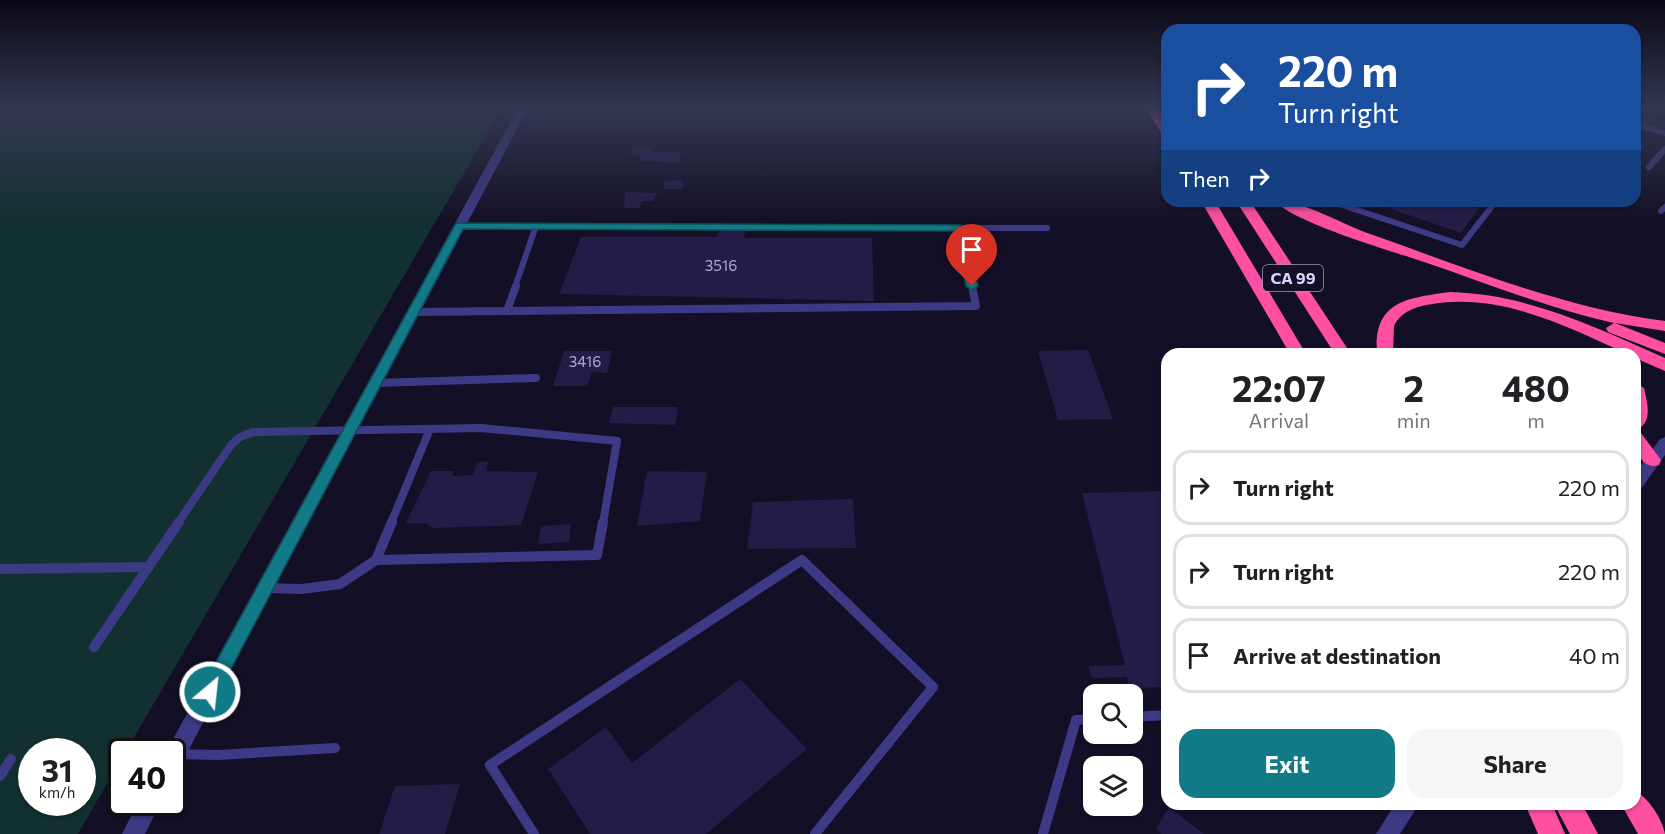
<!DOCTYPE html>
<html lang="en">
<head>
<meta charset="utf-8">
<style>
  body { margin:0; font-family:Commissioner,sans-serif; background:#f6f6f6; color:#202124; height:100vh; display:flex; flex-direction:column; font-size:22px; white-space:nowrap }
  * { box-sizing:border-box; margin:0 }
  p { font-size:20px; color:#757577 }
  .icon { flex:none; width:33px; height:33px; fill:none; stroke:currentColor; stroke-width:2; stroke-linecap:round; stroke-linejoin:round }
  .map { position:relative; flex:1; overflow:hidden }
  .panel { position:absolute; left:1161px; top:348px; width:480px; height:462px; display:flex; flex-direction:column; background:#fff; border-radius:18px; box-shadow:0 2px 4px #0004 }
  .panel>* { flex:none }
  .guide { position:absolute; left:1161px; top:24px; width:480px; height:183px; border-radius:18px; box-shadow:0 2px 4px #0004; background:#1a4fa0; color:#fff; overflow:hidden }
  .tools { position:absolute; left:1083px; top:684px; display:grid; gap:12px }
  .tools a { display:grid; place-items:center; width:60px; height:60px; border-radius:12px; background:#fff; box-shadow:0 2px 4px #0004; font-size:30px }
  .speed { position:absolute; left:18px; top:738px; display:flex; gap:12px; font-size:30px; font-weight:700; text-align:center }
  .speed>* { display:grid; place-content:center; width:78px; height:78px; border-radius:50%; background:#fff; box-shadow:0 2px 4px #0004; line-height:1 }
  .speed small { font-size:15px; font-weight:400 }
  .speed .limit { border:3px solid #111; border-radius:9px; background:#fff; color:#111 }
  .pin { position:absolute; display:grid; place-items:center; width:51px; height:51px; color:#fff; margin:-62px -26px; border-radius:50% 50% 50% 0; rotate:-45deg; box-shadow:0 0 6px #0007 }
  .pin .icon { rotate:45deg }
  .me { position:absolute; width:66px; margin:-33px; rotate:28deg; stroke-linejoin:round; filter:drop-shadow(0 0 4px #0008) }
  .turn { display:flex; align-items:center; gap:21px; height:126px; padding:0 18px; font-size:27px }
  .turn .icon { width:78px; height:78px; stroke-width:2.5 }
  .turn b { display:block; font-size:42px; line-height:51px }
  .then { display:flex; align-items:center; height:57px; padding:0 18px; background:#0003; gap:12px; font-size:22px }
  .eta { display:flex; justify-content:space-evenly; align-items:center; height:102px; text-align:center }
  .eta b { font-size:36px; font-weight:700; line-height:42px }
  .primary-button { display:flex; gap:12px; margin-top:auto; padding:12px 18px }
  .primary-button a { flex:1; height:69px; border-radius:18px; background:#127987; color:#fff; font-size:24px; font-weight:700; line-height:69px; text-align:center }
  .primary-button a+a { background:#f6f6f6; color:#202124 }
  ul { padding:0; list-style:none }
  li { display:flex; align-items:center; gap:18px; height:75px; margin:0 12px 9px; padding:0 6px; border:3px solid #e0e0e0; border-radius:18px }
  li div { flex:1 }
  li b { display:block; font-size:22px }
  li em { font-style:normal }
  .map>svg:first-child { display:block }
  .green { fill:#12302f; fill-rule:evenodd }
  .building { fill:#241b47 }
  .lines { fill:none; stroke-linecap:round; stroke-linejoin:round }
  .service-far2 { stroke:#3d3a85; stroke-width:6 }
  .service-far1 { stroke:#3d3a85; stroke-width:8 }
  .service { stroke:#3d3a85; stroke-width:10 }
  .minor { fill:#3d3a85; fill-rule:evenodd }
  .tertiary { fill:#3d3a85; fill-rule:evenodd }
  .motorway { fill:#ff4fa3; fill-rule:evenodd }
  .route { fill:#127987; stroke:#0c4f58; stroke-width:1.5 }
  .labels { text-anchor:middle; stroke-width:5; stroke-linejoin:round; paint-order:stroke }
  .number-label { font-size:15px; fill:#aca6d1 }
  .shield { fill:#130f26; stroke:#9e99be; stroke-width:1.5 }
  .shield-label { font-size:16px; font-weight:bold; fill:#d9d4ff }
</style>
</head>
<body>
<div class="map">
<svg width="1665" height="834" viewBox="0 0 1665 834">
  <rect width="100%" height="100%" fill="#130f26"/>
  <path class="green" d="M0,108H502L126,751L122,752L121,759L78,834H0ZM32,752H82V802H32Z"/>
  <path class="building" d="M1635,142L1647,145L1635,156Z
    M633,148H651L650,152L681,153L679,162L640,161L641,155H631Z
    M683,180V189H664V181Z
    M625,192L657,193L653,201H642L639,208H624Z
    M1368,201H1484L1461,233Z
    M721,227H746L744,238H872L874,301L559,294L581,237H717Z
    M1088,350L1113,419L1058,420L1038,351Z
    M564,351H612L607,373L592,372L587,386H553Z
    M613,407H678L675,425L609,423Z
    M489,461L486,471L538,472L521,525L434,528L425,523H406L431,471H454L452,476L473,475L477,462Z
    M647,471L707,472L700,521L637,526Z
    M1167,491V687L1129,688L1127,677L1092,678L1088,666L1125,665L1082,493Z
    M853,499L856,548L747,549L753,502Z
    M571,524L569,542L538,544L541,526Z
    M740,679L807,749L706,834H590L548,769L606,727L632,763Z
    M460,784L445,834H379L395,786Z
    M1169,807L1204,834H1161L1156,829Z"/>
  <g class="lines">
    <path class="service-far2" d="M1656,108L1665,111
      M1649,167L1665,149
      M1330,201L1462,245L1496,201
      M1661,211L1665,207
      M460,226L1047,228
      M960,228L972,287
      M515,287L536,226"/>
    <path class="service-far1" d="M508,308L516,286
      M413,312L976,306L972,286
      M375,383L536,378
      M178,523L231,445L240,437L253,432L481,428L617,441L603,523
      M391,523L430,429"/>
    <path class="service" d="M392,522L376,560L597,555L603,522
      M0,569L149,567
      M265,588L302,589L340,584L376,560
      M94,647L179,522
      M1132,717L1167,715
      M177,754L218,755L335,748
      M0,776L11,759
      M534,834L490,765L802,560L933,687L815,834
      M1043,834L1076,720L1094,719"/>
    <path class="minor" d="M1635,121L1665,130V136L1635,127Z"/>
    <path class="tertiary" d="M518,108H528L179,768L172,771V752H166Z
      M1665,437V455L1641,489L1635,491V473L1660,439Z
      M138,802H161L145,834H122Z
      M1395,804H1419L1400,834H1376Z"/>
    <path class="motorway" d="M1146,108H1158L1167,123V137L1163,136Z
      M1201,201H1215L1306,354H1290Z
      M1236,201H1250L1351,354H1335Z
      M1275,201C1305,201 1343,225 1373,235C1466,268 1567,309 1665,321V331L1615,323L1665,343V354L1608,332L1606,328L1614,323C1550,309 1489,284 1427,263C1395,252 1294,223 1275,201Z
      M1450,292C1528,294 1595,327 1665,358V371L1635,358V354H1627C1567,326 1501,293 1432,304C1417,306 1401,311 1394,326L1393,354H1377C1373,301 1407,298 1450,292Z
      M1635,382L1644,388C1647,402 1653,421 1638,429L1661,460L1659,465C1626,475 1635,401 1635,382Z
      M1635,791C1648,797 1663,820 1665,834H1638L1621,804H1635Z
      M1525,804H1552L1565,834H1538Z
      M1554,804H1582L1598,834H1570Z"/>
  </g>
  <linearGradient id="sky" x2="0" y2="1"><stop stop-color="#0a0815"/><stop offset="0.48" stop-color="#333752"/><stop offset="1" stop-color="#333752" stop-opacity="0"/></linearGradient>
  <rect width="1665" height="224" fill="url(#sky)"/>
  <path class="route" d="M456,223L960,225L965,228L978,286L972,290L966,286L955,231L463,229L216,697L210,700L203,697L201,692L203,686Z"/>
  <g class="labels">
    <g class="number-label">
      <text x="721" y="271">3516</text>
      <text x="585" y="367">3416</text>
    </g>
    <rect class="shield" x="1263" y="265" width="60" height="26" rx="4.5"/>
    <g class="shield-label">
      <text x="1293" y="284">CA 99</text>
    </g>
  </g>
</svg>
<div class="tools">
<a><svg class="icon" aria-label="search" viewBox="0 0 24 24"><circle cx="10" cy="10" r="6"/><path d="M15 15l6 6"/></svg></a>
<a><svg class="icon" aria-label="layers" viewBox="0 0 24 24"><path d="M12 4l9 5-9 5-9-5zM3 14l9 5 9-5"/></svg></a>
</div>
<div class="speed"><div>31<small>km/h</small></div><div class="limit">40</div></div>
<div class="pin" style="left:972px;top:286px;background:#d93025"><svg class="icon" aria-label="arrive" viewBox="0 0 24 24"><path d="M6 21V4h12l-3 4 3 4H6"/></svg></div>
<svg class="me" style="left:210px;top:692px" viewBox="-20 -20 40 40"><circle r="17" fill="#127987" stroke="#fff" stroke-width="3"/><path d="M0-11L8 9 0 5-8 9z" fill="#fff"/></svg>
<div class="guide">
<div class="turn"><svg class="icon" aria-label="right" viewBox="0 0 24 24"><path d="M7 20v-9h11M14 6l5 5-5 5"/></svg><div><b>220 m</b>Turn right</div></div>
<div class="then">Then<svg class="icon" aria-label="right" viewBox="0 0 24 24"><path d="M7 20v-9h11M14 6l5 5-5 5"/></svg></div>
</div>
<section class="panel">
<div class="eta">
<div><b>22:07</b><p>Arrival</p></div>
<div><b>2</b><p>min</p></div>
<div><b>480</b><p>m</p></div>
</div>
<ul>
<li><svg class="icon" aria-label="right" viewBox="0 0 24 24"><path d="M7 20v-9h11M14 6l5 5-5 5"/></svg><div><b>Turn right</b></div><em>220 m</em></li>
<li><svg class="icon" aria-label="right" viewBox="0 0 24 24"><path d="M7 20v-9h11M14 6l5 5-5 5"/></svg><div><b>Turn right</b></div><em>220 m</em></li>
<li><svg class="icon" aria-label="arrive" viewBox="0 0 24 24"><path d="M6 21V4h12l-3 4 3 4H6"/></svg><div><b>Arrive at destination</b></div><em>40 m</em></li>
</ul>
<div class="primary-button"><a>Exit</a><a>Share</a></div>
</section>
</div>
</body>
</html>
